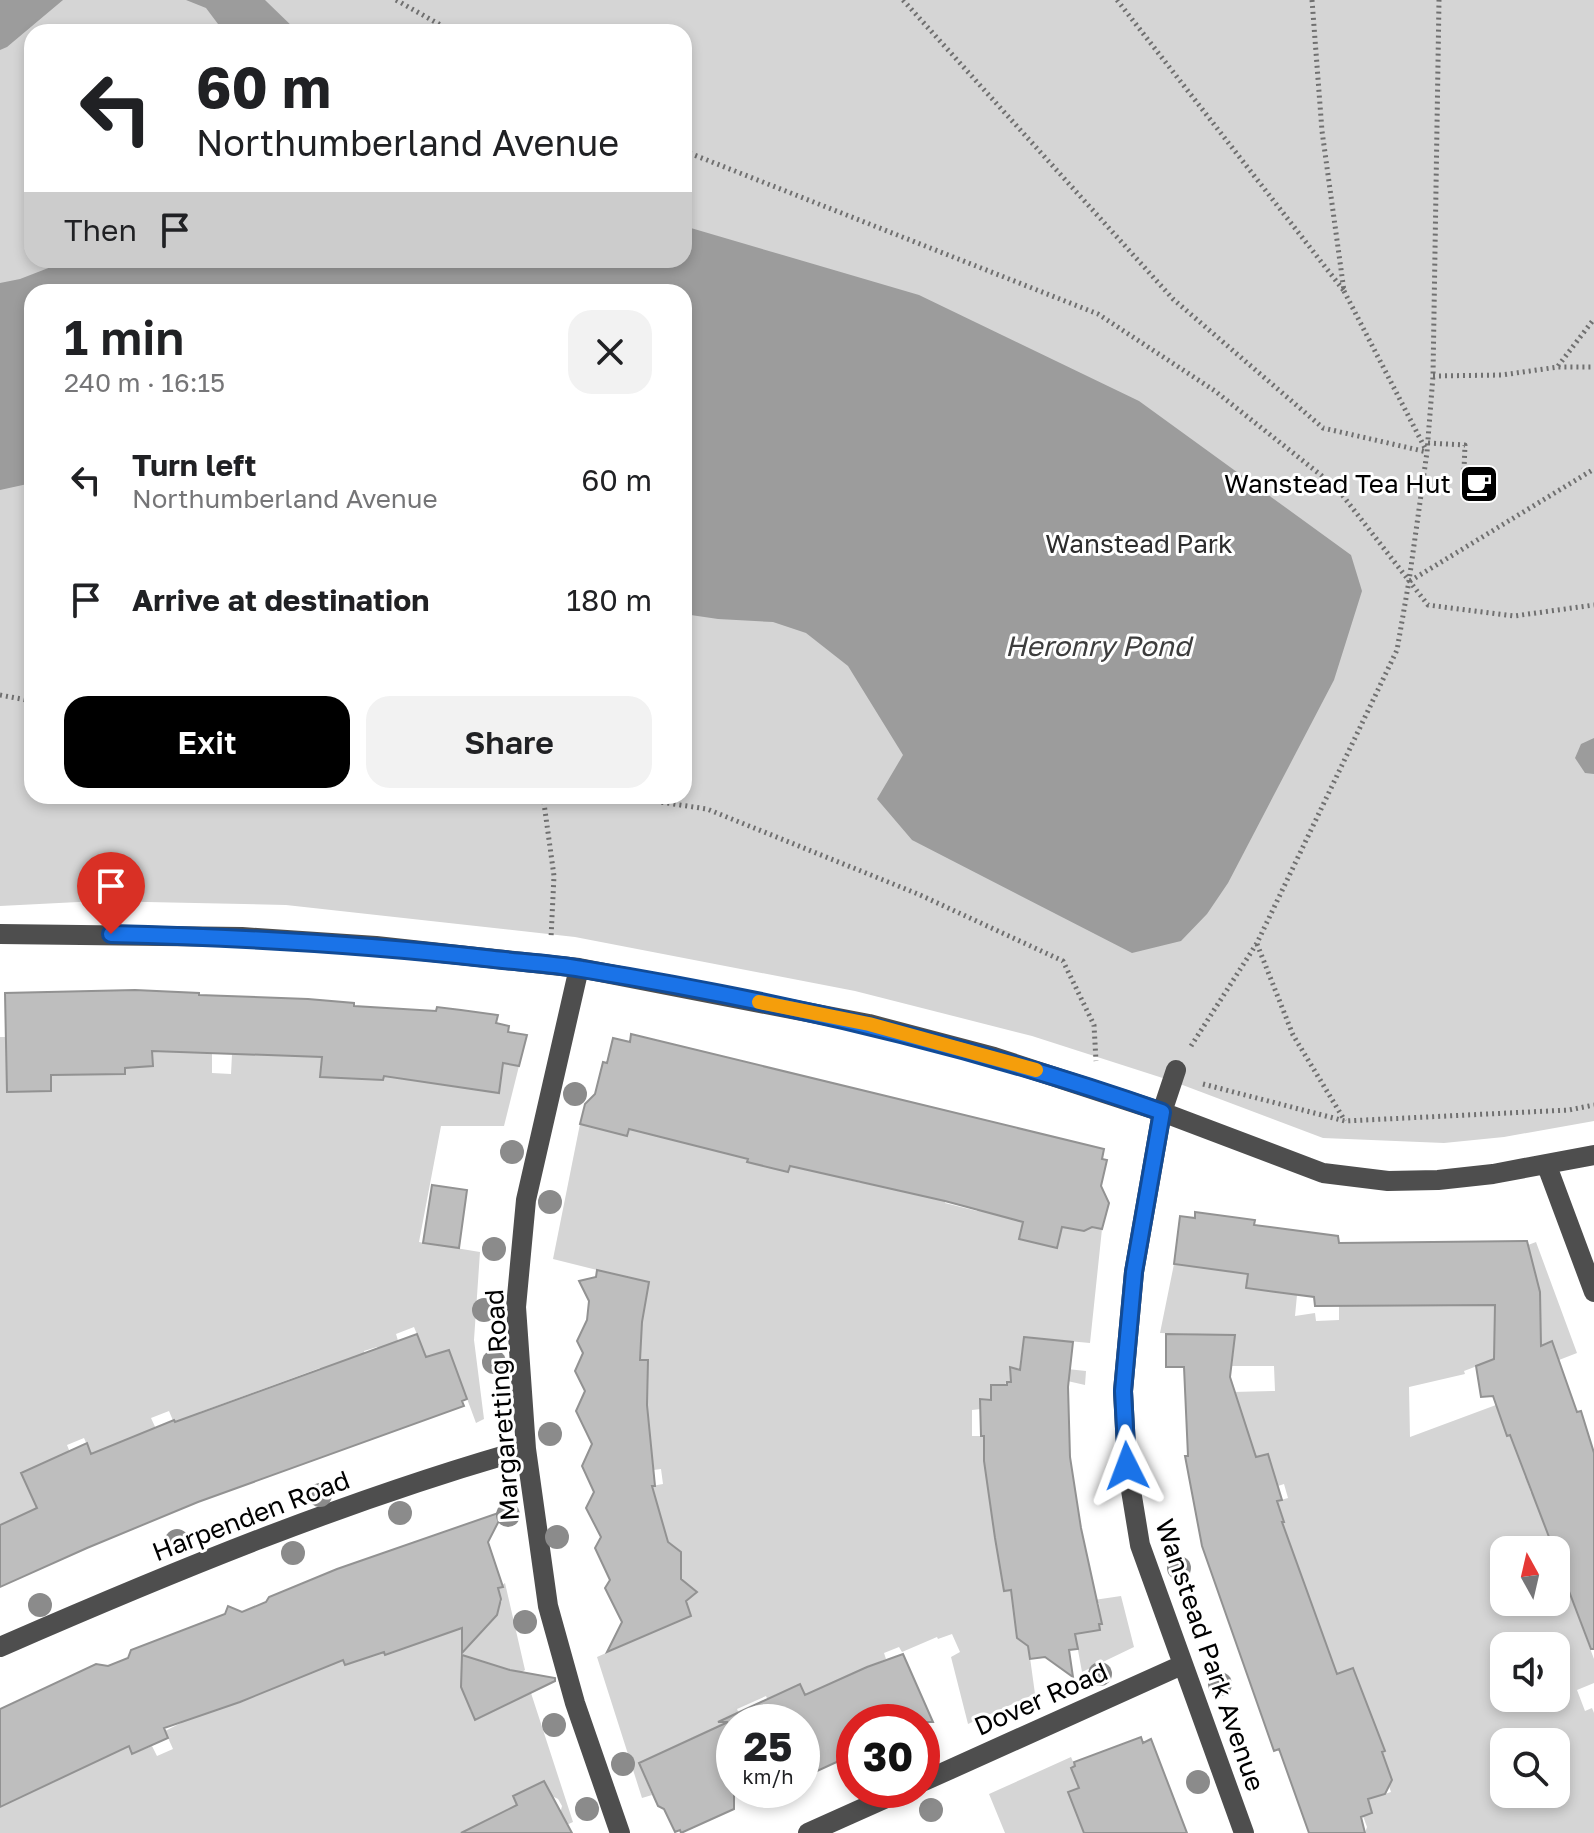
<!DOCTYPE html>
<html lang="en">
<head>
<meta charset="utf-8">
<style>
  body { margin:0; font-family:"Golos Text",sans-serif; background:#f2f2f2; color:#202124; height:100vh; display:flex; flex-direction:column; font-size:30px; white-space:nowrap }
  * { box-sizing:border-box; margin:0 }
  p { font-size:26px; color:#757577 }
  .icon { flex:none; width:44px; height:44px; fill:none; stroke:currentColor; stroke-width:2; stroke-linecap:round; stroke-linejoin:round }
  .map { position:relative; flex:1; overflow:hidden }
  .panel { position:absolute; left:24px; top:284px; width:668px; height:520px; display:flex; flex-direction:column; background:#fff; border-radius:24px; box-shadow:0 4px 12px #0003 }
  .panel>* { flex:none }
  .banner { position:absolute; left:24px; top:24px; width:668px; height:244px; border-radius:24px; box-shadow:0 4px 12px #0003; background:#fff; color:#202124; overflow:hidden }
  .needle { width:52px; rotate:352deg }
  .buttons { position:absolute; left:1490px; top:1536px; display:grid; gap:16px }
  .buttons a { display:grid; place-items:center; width:80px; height:80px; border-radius:16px; background:#fff; box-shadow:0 4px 12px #0003; font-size:40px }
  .speed { position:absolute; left:716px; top:1704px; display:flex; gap:16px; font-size:40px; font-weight:700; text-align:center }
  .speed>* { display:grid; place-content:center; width:104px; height:104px; border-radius:50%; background:#fff; box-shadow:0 4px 12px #0003; line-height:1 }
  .speed small { font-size:20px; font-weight:400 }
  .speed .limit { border:12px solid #d22; background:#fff; color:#111 }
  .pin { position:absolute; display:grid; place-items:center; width:68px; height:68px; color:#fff; margin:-82px -34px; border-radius:50% 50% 50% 0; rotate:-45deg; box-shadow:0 0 8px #0007 }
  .pin .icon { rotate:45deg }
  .me { position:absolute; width:88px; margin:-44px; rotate:357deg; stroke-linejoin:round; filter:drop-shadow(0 0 6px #0008) }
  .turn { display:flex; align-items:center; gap:28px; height:168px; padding:0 40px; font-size:36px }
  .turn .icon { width:104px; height:104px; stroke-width:2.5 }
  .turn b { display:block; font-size:56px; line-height:68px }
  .then { display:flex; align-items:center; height:76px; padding:0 40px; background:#0003; gap:16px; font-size:30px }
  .round { display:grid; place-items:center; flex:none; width:84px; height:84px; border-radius:24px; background:#f2f2f2 }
  .summary { display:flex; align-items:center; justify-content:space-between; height:136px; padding:0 40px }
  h1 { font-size:48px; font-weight:600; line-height:60px }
  .cta { display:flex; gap:16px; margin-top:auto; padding:16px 40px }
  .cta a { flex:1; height:92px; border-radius:24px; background:#000; color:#fff; font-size:32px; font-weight:600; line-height:92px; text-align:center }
  .cta a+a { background:#f2f2f2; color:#202124 }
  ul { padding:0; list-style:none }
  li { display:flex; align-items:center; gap:24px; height:120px; padding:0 40px }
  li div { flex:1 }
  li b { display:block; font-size:30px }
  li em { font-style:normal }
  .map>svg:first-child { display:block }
  .green { fill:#d5d5d5; fill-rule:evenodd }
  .water { fill:#9c9c9c }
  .building { fill:#bebebe; stroke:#929292; stroke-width:2 }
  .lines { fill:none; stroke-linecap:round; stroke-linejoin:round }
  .path { stroke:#707070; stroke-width:5; stroke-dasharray:2 4; stroke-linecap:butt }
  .minor { stroke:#4e4e4e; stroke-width:20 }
  .tree { fill:#8b8b8b }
  .route-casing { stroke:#114b97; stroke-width:20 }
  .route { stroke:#1a73e8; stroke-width:14 }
  .slow { stroke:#f59e0b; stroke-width:14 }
  .labels { text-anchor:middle; stroke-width:6; stroke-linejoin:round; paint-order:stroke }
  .poi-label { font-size:26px; fill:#000; stroke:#fff; text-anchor:end }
  .park-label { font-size:26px; fill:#2c2c2c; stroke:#fff }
  .street-label { font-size:26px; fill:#000; stroke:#fff }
  .water-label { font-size:28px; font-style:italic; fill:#3d3d3d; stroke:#fff }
</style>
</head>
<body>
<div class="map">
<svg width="1594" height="1833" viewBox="0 0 1594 1833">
  <rect width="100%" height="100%" fill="#fff"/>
  <path class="green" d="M0,0H1594V1121L1504,1137L1444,1143L1323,1138L1172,1081L1032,1036L855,991L575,937L286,905L98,901L0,906ZM32,32H684V260H32ZM32,292H684V796H32Z
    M151,999L212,1053V1073L231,1074L232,1054L322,1057L321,1077L383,1080L389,1036L402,1079L499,1093L503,1063L519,1066L504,1126H441L419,1242L480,1252L474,1340L484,1419L476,1423L449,1350L426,1357L414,1327L396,1334L399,1344L380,1351L377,1347L364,1351L372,1377L328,1390L320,1368L200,1412L210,1437L184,1447L169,1411L151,1418L157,1431L91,1454L84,1438L67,1445L84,1487L53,1459L21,1473L37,1508L0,1525V1037H6L7,1092L51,1091V1073L152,1066Z
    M634,1108L675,1141L722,1152L749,1154L748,1162L788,1172L796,1140L826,1174L861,1183L951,1175L945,1203L977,1211L983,1187L1024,1219L1019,1239L1057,1248L1067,1207L1070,1221L1076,1230L1084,1231L1092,1227L1102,1229L1090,1343L1024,1337L1020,1364L1086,1371L1085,1385L1011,1368V1382H1007L991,1400L981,1399V1409L972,1410V1436H984V1461L1004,1591L1025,1588L1028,1643L1035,1694L968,1724L951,1657L960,1652L952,1634L938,1639L937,1637L902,1652L899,1647L884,1653L886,1659L805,1695L800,1684L782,1692L778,1722L766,1696L737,1709L740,1716L720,1725L733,1754L708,1766L694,1737L639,1763L652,1795L642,1798L597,1657L690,1616L670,1548L640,1488L663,1484L661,1469L646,1471L648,1360H640L642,1322L649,1283L553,1259L580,1124L627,1136Z
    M1536,1242L1577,1353L1559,1360L1552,1342L1500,1361L1498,1358L1464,1371L1465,1374L1409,1387L1410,1437L1496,1405L1507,1436L1528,1428L1520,1461L1531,1493L1549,1487L1540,1513L1554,1550H1504V1602H1556V1557L1594,1659V1683L1577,1690L1585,1711L1592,1708L1594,1713V1833H1365L1367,1827L1363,1816L1372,1812L1368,1799L1391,1792L1389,1786L1354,1763L1385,1750L1353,1668L1337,1674L1282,1522L1284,1521L1277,1501L1288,1498L1284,1484L1278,1486L1256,1457L1233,1392L1275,1391L1274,1366H1232L1235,1335L1160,1333L1174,1264L1248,1274L1246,1288L1297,1295L1295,1316L1315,1313L1316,1321L1339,1320V1298L1368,1306L1495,1305L1540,1292L1528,1245ZM1504,1646H1556V1698H1504ZM1504,1742H1556V1794H1504Z
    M505,1583L525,1670L522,1672L488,1665H462L461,1687L476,1720L531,1693L573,1822L562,1827L560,1814L562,1806L558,1799L552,1796L544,1781L513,1797L531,1833L507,1811L465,1831L466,1833H0V1807L56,1781L40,1746L115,1712L132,1754L152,1746L157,1756L173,1749L165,1731L181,1723L154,1647L340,1651L345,1665L364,1659L399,1615L493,1619L497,1615V1604L502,1602L498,1588Z
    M1121,1596L1134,1647L1082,1672L1075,1634L1101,1624L1099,1603H1094V1600Z
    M1071,1757L1075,1766L1071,1769L1079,1788L1069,1792L1094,1833H1005L989,1794Z"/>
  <path class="water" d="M0,0H63L7,47L0,50Z
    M186,0H265L298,32H224L206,8Z
    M684,226L919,295L1139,401L1351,555L1362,591L1334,680L1228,883L1207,914L1181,941L1132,953L912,840L877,799L903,755L848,666L806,633L773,622L718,619L684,614V292H32V483L0,490V283L20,279L69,260H684Z
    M1594,738V774L1585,773L1575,758L1581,744Z"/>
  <path class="building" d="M135,990L199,993V995L308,999L354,1003V1006L436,1011L437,1007L461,1010L498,1015L496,1023L509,1026L508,1032L527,1035L519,1066L503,1063L499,1093L384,1076L383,1080L320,1077L322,1057L152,1051L153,1066L125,1068V1074L51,1075V1091L7,1092L5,993Z
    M631,1034L1104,1149L1102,1159L1107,1160L1101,1186L1109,1203L1102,1229L1092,1227L1084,1231L1062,1227L1057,1248L1019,1239L1023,1222L945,1201L790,1166L788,1172L747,1162L748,1159L629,1129L627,1136L580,1124L585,1104L595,1094L603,1062L607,1063L613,1038L630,1042Z
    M432,1185L467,1190L459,1248L423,1243Z
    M1195,1212L1255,1220L1254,1225L1338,1236L1339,1243L1527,1241L1540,1292L1541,1346L1552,1341L1577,1412L1581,1411L1594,1453V1649H1591L1556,1557V1550H1554L1510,1435L1507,1436L1493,1396L1481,1397L1476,1366L1494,1359L1495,1305L1315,1306L1314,1297L1246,1288L1248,1274L1174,1264L1180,1216L1195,1218Z
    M597,1270L649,1282L642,1322L640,1360H648L647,1405L655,1486H652L668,1542L681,1552V1579L697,1592L686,1601L691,1616L607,1652L622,1622L605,1588L610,1580L595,1548L601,1537L586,1508L594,1492L582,1466L592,1444L576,1411L585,1391L575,1371L583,1353L577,1341L587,1320L589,1301L579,1281L596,1277Z
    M417,1334L426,1357L449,1350L467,1399L462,1401L464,1406L198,1502L87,1548L0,1587V1525L37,1508L21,1473L87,1443L91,1454L174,1420L175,1422Z
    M1166,1334L1235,1335L1230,1377L1256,1457L1268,1454L1282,1500L1277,1501L1284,1522H1282L1337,1674L1353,1668L1385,1751L1382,1752L1392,1780L1385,1794L1368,1799L1372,1813L1361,1817L1365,1833H1309L1279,1749L1274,1751L1202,1546L1185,1456H1188L1184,1367H1166Z
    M1024,1337L1073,1342L1068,1387L1070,1457L1081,1528L1102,1624H1099L1100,1630L1075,1634L1078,1649L1069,1650L1073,1677L1045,1657L1030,1659L1028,1646L1017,1638L1011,1590L1004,1591L995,1538L984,1461V1436H981L980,1399L991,1400V1385H1007V1382H1011L1010,1367L1020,1370Z
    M504,1511L488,1542L503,1587L498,1588L501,1599L497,1615L462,1653V1628L385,1655L384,1652L345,1665L343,1660L240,1702L164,1728L168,1738L132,1754L129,1746L0,1807V1709L96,1664L108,1666L128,1658L131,1650L225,1614L228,1606L242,1612L266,1602L269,1597L337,1569Z
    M903,1654L933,1722H854V1754L802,1778V1722H734V1809L681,1833L680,1830L675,1832L664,1809L658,1806L639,1763L728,1722H718L800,1684L805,1695L867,1667Z
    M462,1655L510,1670L555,1678V1681L475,1720L461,1687Z
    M1141,1737L1143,1743L1151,1739L1187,1833H1084L1068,1792L1079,1788L1071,1768L1075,1766L1074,1762Z
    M544,1781L572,1833H461L517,1805L513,1796Z"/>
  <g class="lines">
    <path class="path" d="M396,0L453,32
      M903,0L1173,299L1323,428L1427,452
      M1117,0L1344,291L1322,131L1312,0
      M684,151L1098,314L1215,391L1336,487L1428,605L1514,616L1594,605
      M1344,291L1426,450
      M1558,366L1594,319
      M1433,376L1502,375L1558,367H1594
      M1428,443L1465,445L1464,470
      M1410,581L1594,469
      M0,695L32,701
      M543,796L554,876L551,938
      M620,796L707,809L918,894L1063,961L1094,1025L1096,1061
      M1257,944L1293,1035L1345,1121
      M1191,1046L1257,943L1397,650L1409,581L1427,452L1433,376L1439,0
      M1203,1084L1345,1121L1569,1110L1594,1105"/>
    <path class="minor" d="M0,934L242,937L376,946L579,968L869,1024L994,1057L1162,1112L1323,1173L1388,1181L1438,1180L1493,1174L1594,1155
      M579,968L526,1200L516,1307L526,1449L548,1606L575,1703L620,1833
      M1176,1070L1162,1112L1134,1272L1123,1391L1127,1466L1140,1545L1244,1833
      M1547,1166L1594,1292
      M0,1647C172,1572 346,1500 526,1449
      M922,1782L1182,1665
      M808,1833L904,1790"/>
  </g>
  <g class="tree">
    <circle cx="575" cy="1094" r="12"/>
    <circle cx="512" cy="1152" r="12"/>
    <circle cx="550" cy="1202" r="12"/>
    <circle cx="494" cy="1249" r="12"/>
    <circle cx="484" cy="1310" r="12"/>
    <circle cx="494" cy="1362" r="12"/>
    <circle cx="550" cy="1434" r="12"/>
    <circle cx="320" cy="1495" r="12"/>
    <circle cx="400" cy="1513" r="12"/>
    <circle cx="508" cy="1515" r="12"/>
    <circle cx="557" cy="1537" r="12"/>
    <circle cx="177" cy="1541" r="12"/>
    <circle cx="293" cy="1553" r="12"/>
    <circle cx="1179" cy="1568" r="12"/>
    <circle cx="40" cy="1605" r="12"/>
    <circle cx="525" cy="1622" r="12"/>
    <circle cx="1100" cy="1674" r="12"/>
    <circle cx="1220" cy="1684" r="12"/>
    <circle cx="554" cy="1725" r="12"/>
    <circle cx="623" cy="1764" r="12"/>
    <circle cx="1198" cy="1782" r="12"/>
    <circle cx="587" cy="1809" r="12"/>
    <circle cx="931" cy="1810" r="12"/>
  </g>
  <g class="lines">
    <defs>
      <path id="route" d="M111,934C237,937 361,944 485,958C517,962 550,963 582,969C780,1001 972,1045 1162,1112L1134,1272L1123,1391L1127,1466"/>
    </defs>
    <use href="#route" class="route-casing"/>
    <use href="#route" class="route"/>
    <path class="slow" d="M759,1002L869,1024L1036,1070"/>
  </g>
  <defs>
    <symbol id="cafe-square" viewBox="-11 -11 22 22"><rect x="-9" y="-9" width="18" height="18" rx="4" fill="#000" stroke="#fff"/><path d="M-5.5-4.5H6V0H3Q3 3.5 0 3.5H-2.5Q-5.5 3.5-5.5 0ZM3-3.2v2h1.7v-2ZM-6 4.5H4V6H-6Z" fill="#fff"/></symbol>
  </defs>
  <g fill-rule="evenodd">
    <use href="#cafe-square" x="1457" y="462" width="44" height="44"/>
  </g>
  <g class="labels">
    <g class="poi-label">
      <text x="1451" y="493">Wanstead Tea Hut</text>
    </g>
    <g class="park-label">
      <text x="1139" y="553">Wanstead Park</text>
    </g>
    <g class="street-label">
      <text transform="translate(502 1405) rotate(-94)" y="9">Margaretting Road</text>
      <text transform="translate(251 1516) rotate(-21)" y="9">Harpenden Road</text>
      <text transform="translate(1210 1655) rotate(71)" y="9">Wanstead Park Avenue</text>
      <text transform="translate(1041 1699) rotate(-24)" y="9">Dover Road</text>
    </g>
    <g class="water-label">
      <text x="1098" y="656">Heronry Pond</text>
    </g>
  </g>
</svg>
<div class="buttons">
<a><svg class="needle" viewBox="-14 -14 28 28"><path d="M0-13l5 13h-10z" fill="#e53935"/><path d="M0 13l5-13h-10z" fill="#757577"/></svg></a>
<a><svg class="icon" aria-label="sound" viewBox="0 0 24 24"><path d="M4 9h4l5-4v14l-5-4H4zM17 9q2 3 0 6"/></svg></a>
<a><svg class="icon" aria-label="search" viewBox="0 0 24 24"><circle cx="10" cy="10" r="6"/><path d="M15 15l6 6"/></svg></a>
</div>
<div class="speed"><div>25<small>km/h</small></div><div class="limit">30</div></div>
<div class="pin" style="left:111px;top:934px;background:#d93025"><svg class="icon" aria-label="arrive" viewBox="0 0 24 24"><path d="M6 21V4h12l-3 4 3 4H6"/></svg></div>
<svg class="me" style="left:1127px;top:1466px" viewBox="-20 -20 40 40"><path d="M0-17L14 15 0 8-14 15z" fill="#1a73e8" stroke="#fff" stroke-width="4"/></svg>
<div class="banner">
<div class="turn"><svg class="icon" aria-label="left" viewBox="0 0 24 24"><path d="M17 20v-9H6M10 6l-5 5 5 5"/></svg><div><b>60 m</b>Northumberland Avenue</div></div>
<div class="then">Then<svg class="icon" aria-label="arrive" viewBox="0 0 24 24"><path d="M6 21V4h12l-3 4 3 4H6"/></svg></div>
</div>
<section class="panel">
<div class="summary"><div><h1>1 min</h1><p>240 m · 16:15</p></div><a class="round"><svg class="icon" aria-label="close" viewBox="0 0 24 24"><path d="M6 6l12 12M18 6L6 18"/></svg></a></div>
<ul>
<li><svg class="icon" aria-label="left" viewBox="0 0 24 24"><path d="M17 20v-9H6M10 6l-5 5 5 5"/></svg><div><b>Turn left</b><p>Northumberland Avenue</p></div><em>60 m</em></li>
<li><svg class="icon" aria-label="arrive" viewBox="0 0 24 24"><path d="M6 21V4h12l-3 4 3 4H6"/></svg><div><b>Arrive at destination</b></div><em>180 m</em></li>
</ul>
<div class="cta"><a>Exit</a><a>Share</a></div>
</section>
</div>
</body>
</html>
